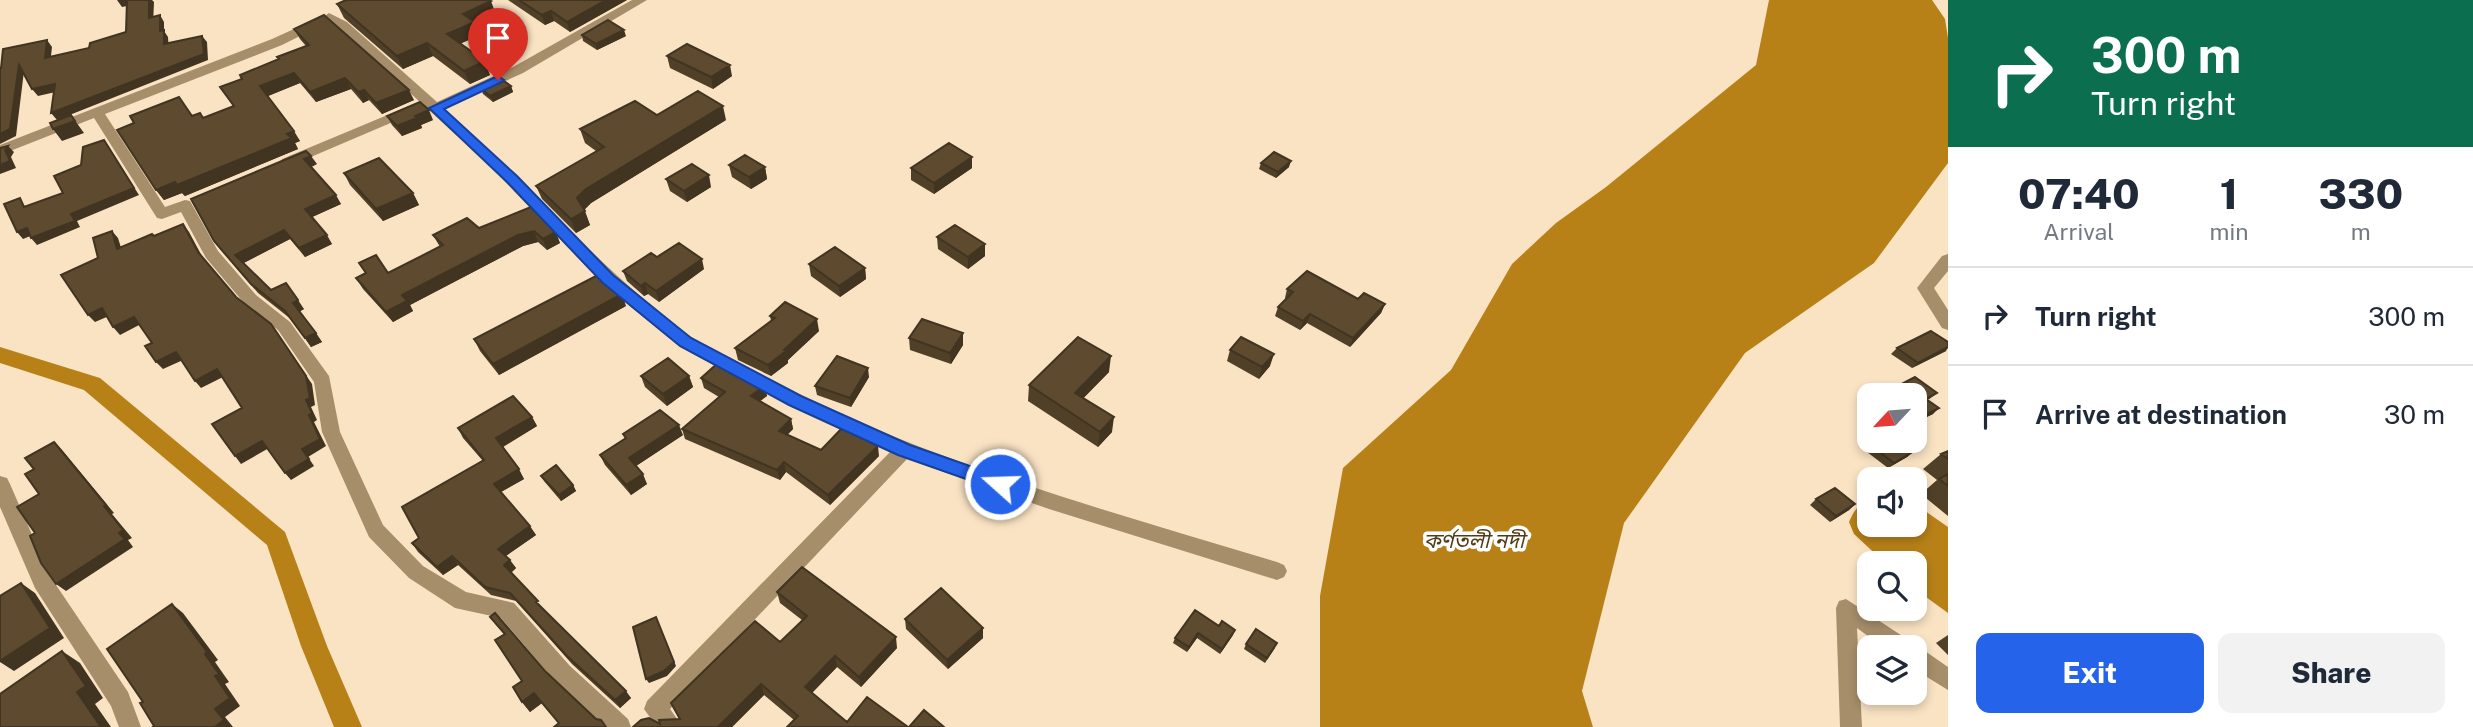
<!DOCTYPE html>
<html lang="en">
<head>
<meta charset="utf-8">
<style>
  body { margin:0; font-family:"Public Sans","Noto Sans Bengali",sans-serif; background:#f2f2f3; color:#1f2937; height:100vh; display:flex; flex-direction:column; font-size:26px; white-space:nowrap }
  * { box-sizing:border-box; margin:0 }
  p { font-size:23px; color:#747a83 }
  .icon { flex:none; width:38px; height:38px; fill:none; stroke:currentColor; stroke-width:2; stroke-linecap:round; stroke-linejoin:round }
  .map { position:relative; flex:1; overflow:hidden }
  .drawer { display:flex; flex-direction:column; background:#fff; width:525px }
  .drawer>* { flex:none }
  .guide { background:#0b6e4f; color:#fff; overflow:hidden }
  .needle { width:46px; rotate:244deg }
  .controls { position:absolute; left:1857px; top:383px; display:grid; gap:14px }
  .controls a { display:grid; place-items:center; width:70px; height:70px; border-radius:14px; background:#fff; box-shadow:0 4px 10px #0003; font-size:35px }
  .pin { position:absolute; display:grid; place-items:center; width:60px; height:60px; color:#fff; margin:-72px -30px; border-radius:50% 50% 50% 0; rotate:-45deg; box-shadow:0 0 7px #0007 }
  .pin .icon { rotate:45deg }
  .me { position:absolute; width:77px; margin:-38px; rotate:290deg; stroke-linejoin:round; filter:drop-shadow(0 0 5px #0008) }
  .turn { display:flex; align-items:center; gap:24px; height:147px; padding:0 28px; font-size:32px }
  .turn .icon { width:91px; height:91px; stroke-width:2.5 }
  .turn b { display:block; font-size:49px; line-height:60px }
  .eta { display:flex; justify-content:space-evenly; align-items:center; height:119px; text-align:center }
  .eta b { font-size:42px; font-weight:800; line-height:49px }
  .primary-button { display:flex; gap:14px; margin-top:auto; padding:14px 28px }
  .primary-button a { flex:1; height:80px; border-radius:14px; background:#2563eb; color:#fff; font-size:28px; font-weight:800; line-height:80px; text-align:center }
  .primary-button a+a { background:#f2f2f3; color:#1f2937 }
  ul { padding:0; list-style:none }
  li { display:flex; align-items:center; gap:21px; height:98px; padding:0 28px; border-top:2px solid #e0e1e3 }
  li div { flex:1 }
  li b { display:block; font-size:26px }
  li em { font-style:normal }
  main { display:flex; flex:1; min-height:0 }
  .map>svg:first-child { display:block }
  .water { fill:#b88118 }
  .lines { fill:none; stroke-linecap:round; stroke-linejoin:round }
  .canal { fill:#b88118; fill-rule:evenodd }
  .minor { fill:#a68e6a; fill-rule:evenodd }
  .wall { fill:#504028 }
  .shaded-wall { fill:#413421 }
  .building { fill:#5d4a2f; stroke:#413421; stroke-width:2 }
  .route { fill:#2563eb; stroke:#184099; stroke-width:2 }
  .labels { text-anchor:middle; stroke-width:7; stroke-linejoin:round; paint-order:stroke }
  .water-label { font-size:21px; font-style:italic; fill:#533c15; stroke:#fff }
</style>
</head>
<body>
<main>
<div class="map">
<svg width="1948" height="727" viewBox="0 0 1948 727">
  <rect width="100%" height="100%" fill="#fae3c3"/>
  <path class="water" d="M1769,0H1932L1945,19L1948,38V163L1874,263L1745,353L1624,523L1582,691L1593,727H1320V596L1343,468L1451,370L1512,264L1556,223L1606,187L1756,65Z
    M1869,501V525H1914L1915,504L1948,527V613L1915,589L1914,564L1885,563L1854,534L1849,522C1854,511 1857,505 1869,501Z"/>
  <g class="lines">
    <path class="canal" d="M0,347L100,378L285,532L327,646L362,727H334L301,646L267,545L84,390L0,363Z"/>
    <path class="minor" d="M632,0H647L523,73L444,109C527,184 600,269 690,336C715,354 747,366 774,381C932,464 1106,510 1277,562L1284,565L1287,571L1284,577L1277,580L1049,509L907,459L670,709L683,727H657L644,709L647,701L890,452L789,405L680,347L602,283L489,165L339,28L323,17L329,13L347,22L437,102L513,67Z
      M318,18L322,19V25L282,45L105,114L165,207L185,200L190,201L218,251L256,295L290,322L329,376L340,432L383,525L423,566L466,592L514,603L570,666L628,719L631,727H604L554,680L501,618L455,608L409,578L369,537L322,432L314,382L278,330L244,303L206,258L181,212L162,219L157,218L94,118L0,155V145L272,39Z
      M409,106L414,107V113L292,165L287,167L280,162L282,159Z
      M1948,254V271L1934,288L1948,310V330L1942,328L1917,288L1942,256Z
      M0,476L7,478L10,484L50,576L128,692L141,727H119L111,706L35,588L0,507Z
      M1846,599L1910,641L1912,647L1922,649L1948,667V690L1914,669V648H1884L1857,628L1862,727H1840L1836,608L1839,601Z"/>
  </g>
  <path class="wall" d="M508,0H627L570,32L554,21L545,25Z
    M337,4L496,15L475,24L480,35L461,43L490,75L470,84L433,56L403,69L344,18Z
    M294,29L414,100L382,114L369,100L363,103L351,89L316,102L300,83L267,96L300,141L295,143L298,149L185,196L182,193L164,200L156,190L192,116L203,118L233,106L220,87L242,79L306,46L300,39Z
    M582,35L626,36L597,50L583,41Z
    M667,56L732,76L713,89L670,68Z
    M511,86L513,92L493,102L483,94L481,88Z
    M657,115L726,120L591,203L584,210L590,225L576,233L542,199L536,186L596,151L585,143L580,129Z
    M387,116L433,120L421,125L422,128L402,136L392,125Z
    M1261,163L1289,167L1276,178L1259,169Z
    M317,164L311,167L341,204L312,217L332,244L305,257L290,239L243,263L271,290L304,309L300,311L322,342L311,347L292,320L258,293L220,249L214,241L191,199Z
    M729,165L765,167L767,179L751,189L732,177Z
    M911,168H972L934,194L911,180Z
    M344,173L413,193L419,205L383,221L350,185Z
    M666,179L711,187L687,202L670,191Z
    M531,207L560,243L547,250L538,242L523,246L410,305L413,311L393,322L363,289L356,278L366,273L359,263L388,273L440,247L433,235L479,228Z
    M937,237L985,256L968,269L938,249Z
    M657,257L704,269L659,302L648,294L644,296L627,281L623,271Z
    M809,264L865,268L866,279L840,297L811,276Z
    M1287,289L1358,299L1385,304L1381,313L1350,347L1307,323L1300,330L1275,316L1278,307L1286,299L1285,298Z
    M626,306L499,375L480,351L474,339Z
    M770,316L819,331L788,360V363L771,376L738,360L735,348L771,321Z
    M909,338L963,345L951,364L910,350Z
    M1897,348L1946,351L1912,368L1891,354Z
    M1230,350L1270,366L1259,379L1227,361Z
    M1109,372L1083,398L1112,432L1098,447L1028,401L1029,385Z
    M641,376H689L693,387L667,406L645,387Z
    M869,377L851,407L817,395L815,386Z
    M701,378L764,386L767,396L760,401L791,419L793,429L787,435L821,450L879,456L830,505L786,472L780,480L685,439L682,429L719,397L704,388Z
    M1896,387L1937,393L1928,400L1933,414L1914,423V396H1894L1890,393Z
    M532,417L537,426L503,447L524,479L501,492L536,535L506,556L516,568L511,573L543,609L631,698L620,708L572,664L516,601L491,595L458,565L443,575L418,552L412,543L419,538L483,461L463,438L458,428Z
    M623,434L683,435L636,466L647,484L631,495L605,465L600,455L625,439Z
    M1873,447L1914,451L1907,457L1888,468L1867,452Z
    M1948,451V516L1921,494L1937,480L1923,469L1941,454Z
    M541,476L573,485L576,491L561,501L544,481Z
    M1816,499L1855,504L1849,510L1830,522L1810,505Z
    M777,592L897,648L861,687L837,667L812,693L847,722L908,727L794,720L764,695L732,727H633L660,724L679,719L780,642L802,620L780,603Z
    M1195,610L1233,635L1220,654L1197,638L1187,652L1173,643L1175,638Z
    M490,617L545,671L596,719L559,723L542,703L530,712L522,702V681L504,634Z
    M905,619L983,638L948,669L906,629Z
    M1948,635V655L1936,643Z
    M1246,644L1275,648L1265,663L1244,649Z"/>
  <path class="shaded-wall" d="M117,0H129L132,5L122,7Z
    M148,0H152L154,2L153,25L149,18Z
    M606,0H627L570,32L567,22Z
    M491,1L496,15L475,24L480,35L453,47L447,34L463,14Z
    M551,11L554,21L545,25L542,15Z
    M160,15L164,22V31L168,37L169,51L164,44L160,31Z
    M624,30L626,36L597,50L596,44Z
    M202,36L207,42L208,60L57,120L51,113Z
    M47,40L52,47L50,65L45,58Z
    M427,43L433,56L403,69L397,56Z
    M485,61L490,75L470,84L464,71Z
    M19,65L24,71L16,136L0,144V134Z
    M730,65L732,76L713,89L711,77Z
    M294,73L300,83L266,97L260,86Z
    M345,78L351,89L316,102L310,92Z
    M55,84L60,91L38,96L32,89Z
    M511,86L513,92L493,102L490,96Z
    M364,90L369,100L363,103L358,92Z
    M409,90L414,100L382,114L376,103Z
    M723,106L726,120L591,203L582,212L577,198L586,189Z
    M429,110L433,120L421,125L422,128L402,136L397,126L415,116Z
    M71,115L84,133L62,141L53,129Z
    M294,131L300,141L295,143L298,149L185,196L182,193L164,200L156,190Z
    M104,140L139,195L77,221L80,227L37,245L31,238L71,214Z
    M8,146L14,152L11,157L16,168L0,174V165L5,150Z
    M311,156L317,164L309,168L304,159Z
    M972,157V168L934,194V183Z
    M1291,161L1289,167L1276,178L1278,172Z
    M765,167L767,179L751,189L749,177Z
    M709,175L711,187L687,202L684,191Z
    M413,193L419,205L383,221L376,209Z
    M336,195L341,204L310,218L305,209Z
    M585,211L590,225L576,233L571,219Z
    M183,224L189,232L204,260L198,252Z
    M27,228L33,235L23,239L17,232Z
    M284,230L290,239L242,264L235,255Z
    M112,231L118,238L124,257L117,249Z
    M534,231L538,242L523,246L410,305L413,311L393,322L386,312L402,295L518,235Z
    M556,232L560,243L547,250L543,239Z
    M327,235L332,244L305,257L299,248Z
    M985,244V256L968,269V257Z
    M702,259L704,269L659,302L656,291Z
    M865,268L866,279L840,297L839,286Z
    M645,283L648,294L644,296L641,286Z
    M622,294L626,306L499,375L493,364Z
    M298,300L304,309L299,312L293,303Z
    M1385,304L1381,313L1350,347L1353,338Z
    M102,308L109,316L95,322L88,315Z
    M1310,314L1307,323L1300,330L1303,321Z
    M134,317L141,324L120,335L113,327Z
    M817,319L819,331L788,360V363L771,376L768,365Z
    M271,324L312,384L315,405L311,407L317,420L314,422L326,446L308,457L314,466L291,480L285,473L302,449L309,415Z
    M316,333L322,342L311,347L305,338Z
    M963,333V345L951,364L950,353Z
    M1948,347L1946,351L1912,368L1918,363Z
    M176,352L183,360L163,369L156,362Z
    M1274,354L1270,366L1259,379L1262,367Z
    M1111,356L1109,372L1073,409L1075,393Z
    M868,368L869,377L851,407L850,398Z
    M217,369L223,377L201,388L195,381Z
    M689,376L693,387L667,406L663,394Z
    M764,386L767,396L753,406L751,396Z
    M1939,408L1933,414L1914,423L1919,418Z
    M532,417L537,426L502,447L496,438Z
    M1114,417L1112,432L1098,447L1100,432Z
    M791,419L793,429L781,441L779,431Z
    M679,425L683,435L633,468L629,458Z
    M262,441L269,448L241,464L235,456Z
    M54,442L62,450L114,513L112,514L132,538L128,540L133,547L66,591L56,584L119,533L104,506Z
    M878,446L879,456L830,505L828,495Z
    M1914,451L1907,457L1888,468L1894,463Z
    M784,462L786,472L780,480L777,470Z
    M519,469L524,479L499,493L494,484Z
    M643,474L647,484L631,495L626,485Z
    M573,485L576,491L561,501L559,495Z
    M1855,504L1849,510L1830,522L1836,516Z
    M530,526L536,535L504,557L498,549Z
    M452,556L458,565L443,575L437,567Z
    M510,560L516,568L509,574L504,565Z
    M21,583L35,593L64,638L14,671L0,662V661Z
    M172,604L183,613L218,660L215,662L229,682L225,684L240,706L225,717L233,727H215V676Z
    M656,617L676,666L667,676L649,683L646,679Z
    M983,628V638L948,669L947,660Z
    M1235,630L1233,635L1220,654L1222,649Z
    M1198,633L1197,638L1187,652L1189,647Z
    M896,637L897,648L861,687L859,677Z
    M62,651L80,663L103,698L95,704L111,727H101L77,692Z
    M835,656L837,667L808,697L805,687Z
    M761,684L764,695L732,727H718Z
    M626,691L631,698L620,708L615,700Z
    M534,693L542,703L530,712L522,702Z"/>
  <path class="building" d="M127,0H149V18L160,15V31L164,30V44L202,36L204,54L51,113L55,84L32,89L19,65L10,129L0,134V68H1L3,49L47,40L45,58L89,48L90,43L126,32Z
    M346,0H489L491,1L463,14L475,22L447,34L485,61L464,71L427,43L397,56L337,4Z
    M519,0H606L567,22L551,11L542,15Z
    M324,15L409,90L376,103L364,90L358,92L345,78L310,92L294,73L260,86L294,131L287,134L292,138L177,185L175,182L156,190L117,130L134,123L130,116L179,97L192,116L200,113L203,118L234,106L220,87L242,79L240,75L279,59L277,57L309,45L294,29Z
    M608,20L624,30L596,44L582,35Z
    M687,44L730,65L711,77L667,56Z
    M501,79L511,86L490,96L481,88Z
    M698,91L723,106L586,189L577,198L585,211L571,219L536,186L604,147L580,129L635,101L657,115Z
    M420,102L429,110L415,116L417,118L397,126L387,116Z
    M71,115L75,121L53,129L50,123Z
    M104,140L134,188L71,214L75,221L31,238L27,228L17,232L4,204L20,198L24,207L63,193L54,176L81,165L83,147Z
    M949,143L972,157L934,183L911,168Z
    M8,146L5,150L10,161L0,165V148Z
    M306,151L311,156L304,159L336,195L305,209L327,235L299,248L284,230L235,255L271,290L286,283L298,300L293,303L316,333L305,338L285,311L251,284L214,241L191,199Z
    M1274,152L1291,161L1278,172L1261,163Z
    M745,155L765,167L749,177L729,165Z
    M379,158L413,193L376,209L344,173Z
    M692,164L709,175L684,191L666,179Z
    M531,207L556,232L543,239L534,231L518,235L402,295L407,301L386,312L356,278L366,273L359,263L376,255L388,273L443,245L433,235L467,218L479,228Z
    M183,224L198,252L236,297L271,324L306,376L310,398L306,400L312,413L309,415L320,439L302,449L309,459L285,473L262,441L235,456L212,424L242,408L217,369L195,381L176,352L156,362L145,346L152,343L134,317L113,327L102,308L88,315L61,275L98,258L93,238L112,231L117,249L152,234L154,236Z
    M955,225L985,244L968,257L937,237Z
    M679,243L702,259L656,291L645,283L641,286L623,271L651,253L657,257Z
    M835,247L865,268L839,286L809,264Z
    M1307,271L1358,299L1364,293L1385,304L1353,338L1310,314L1303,321L1278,307L1293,292L1287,289Z
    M598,275L622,294L493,364L474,339Z
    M785,302L817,319L784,350L786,351L768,365L735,348L775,318L770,316Z
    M922,319L963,333L950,353L909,338Z
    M1931,331L1948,342V347L1918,363L1897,348Z
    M1078,337L1111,356L1075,393L1114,417L1100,432L1029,385Z
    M1241,337L1274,354L1262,367L1230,350Z
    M837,356L868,368L850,398L815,386Z
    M668,358L689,376L663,394L641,376Z
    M719,362L764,386L751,396L791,419L779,431L821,450L843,427L878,446L828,495L784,462L777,470L682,429L725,392L701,378Z
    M1915,377L1937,393L1926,399L1939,408L1919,418L1914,414V396H1908L1896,387Z
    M513,396L532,417L496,438L519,469L494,484L530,526L498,549L510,560L504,565L538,601L536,602L626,691L615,700L567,656L510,593L485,587L452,556L437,567L412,543L419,538L402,507L484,460L458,428Z
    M660,410L679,425L629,458L643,474L626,485L600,455L626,438L623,434Z
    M1883,441H1900L1914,451L1894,463L1873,447Z
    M54,442L106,505L104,506L123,530L119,533L125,539L56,584L41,563L30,536L35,533L17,507L39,494L25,474L34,469L25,458Z
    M1948,451V459L1941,454Z
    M556,465L573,485L559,495L541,476Z
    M1948,474V486L1939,479Z
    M1835,488L1855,504L1836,516L1816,499Z
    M802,567L896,637L859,677L835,656L805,687L847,722L867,697L908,727H787L798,716L761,684L718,727H633L641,720L649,718L660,724L659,720L680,719L671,703L755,621L780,642L807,616L777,592Z
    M21,583L50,628L0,661V596Z
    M1914,584L1921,589L1914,593Z
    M941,588L983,628L947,660L905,619Z
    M172,604L207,652L205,654L219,674L215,676L230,698L215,709L224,720L215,727H152L154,726L140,703L143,702L107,649Z
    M1195,610L1219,626L1222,621L1235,630L1222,649L1198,633L1189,647L1175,638Z
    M495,613L545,671L596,719L601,720L606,727H554L559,723L534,693L522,702L513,687L522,681L495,640L505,634L490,617Z
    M656,617L674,662L664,671L646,679L633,627Z
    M1256,629L1277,643L1267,658L1246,644Z
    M62,651L86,686L77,692L101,727H0V694Z
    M924,710L944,727H909Z"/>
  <path class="route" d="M498,76L504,80L502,82L444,109L517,176L613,275L691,338L801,396L910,445L1007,479L1009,484L1007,489L1000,491L898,455L789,405L680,346L603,283L507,182L429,108Z"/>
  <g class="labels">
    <g class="water-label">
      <text x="1474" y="548">কর্ণতলী নদী</text>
    </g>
  </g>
</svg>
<div class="controls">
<a><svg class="needle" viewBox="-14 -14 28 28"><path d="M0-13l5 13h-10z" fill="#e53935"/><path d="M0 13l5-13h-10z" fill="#747a83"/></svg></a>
<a><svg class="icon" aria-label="sound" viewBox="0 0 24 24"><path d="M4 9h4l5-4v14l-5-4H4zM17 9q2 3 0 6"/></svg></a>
<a><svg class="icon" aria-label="search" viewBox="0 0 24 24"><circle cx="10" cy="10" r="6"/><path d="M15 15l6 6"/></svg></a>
<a><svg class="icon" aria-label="layers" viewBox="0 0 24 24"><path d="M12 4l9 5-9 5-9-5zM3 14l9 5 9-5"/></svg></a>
</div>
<div class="pin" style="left:498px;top:80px;background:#d93025"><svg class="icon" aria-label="arrive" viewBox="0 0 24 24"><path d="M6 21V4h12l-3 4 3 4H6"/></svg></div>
<svg class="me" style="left:1000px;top:484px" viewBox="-20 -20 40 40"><circle r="17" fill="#2563eb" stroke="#fff" stroke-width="3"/><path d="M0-11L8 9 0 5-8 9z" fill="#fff"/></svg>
</div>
<section class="drawer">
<div class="guide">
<div class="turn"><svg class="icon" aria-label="right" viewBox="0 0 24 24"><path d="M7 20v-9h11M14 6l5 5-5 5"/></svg><div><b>300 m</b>Turn right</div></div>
</div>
<div class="eta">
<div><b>07:40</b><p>Arrival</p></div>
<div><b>1</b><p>min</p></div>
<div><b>330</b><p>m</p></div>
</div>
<ul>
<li><svg class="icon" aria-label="right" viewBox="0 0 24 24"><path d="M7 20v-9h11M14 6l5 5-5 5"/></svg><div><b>Turn right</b></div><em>300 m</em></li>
<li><svg class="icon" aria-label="arrive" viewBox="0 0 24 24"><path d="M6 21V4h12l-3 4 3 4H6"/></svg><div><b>Arrive at destination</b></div><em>30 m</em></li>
</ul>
<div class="primary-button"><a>Exit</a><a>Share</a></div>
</section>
</main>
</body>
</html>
